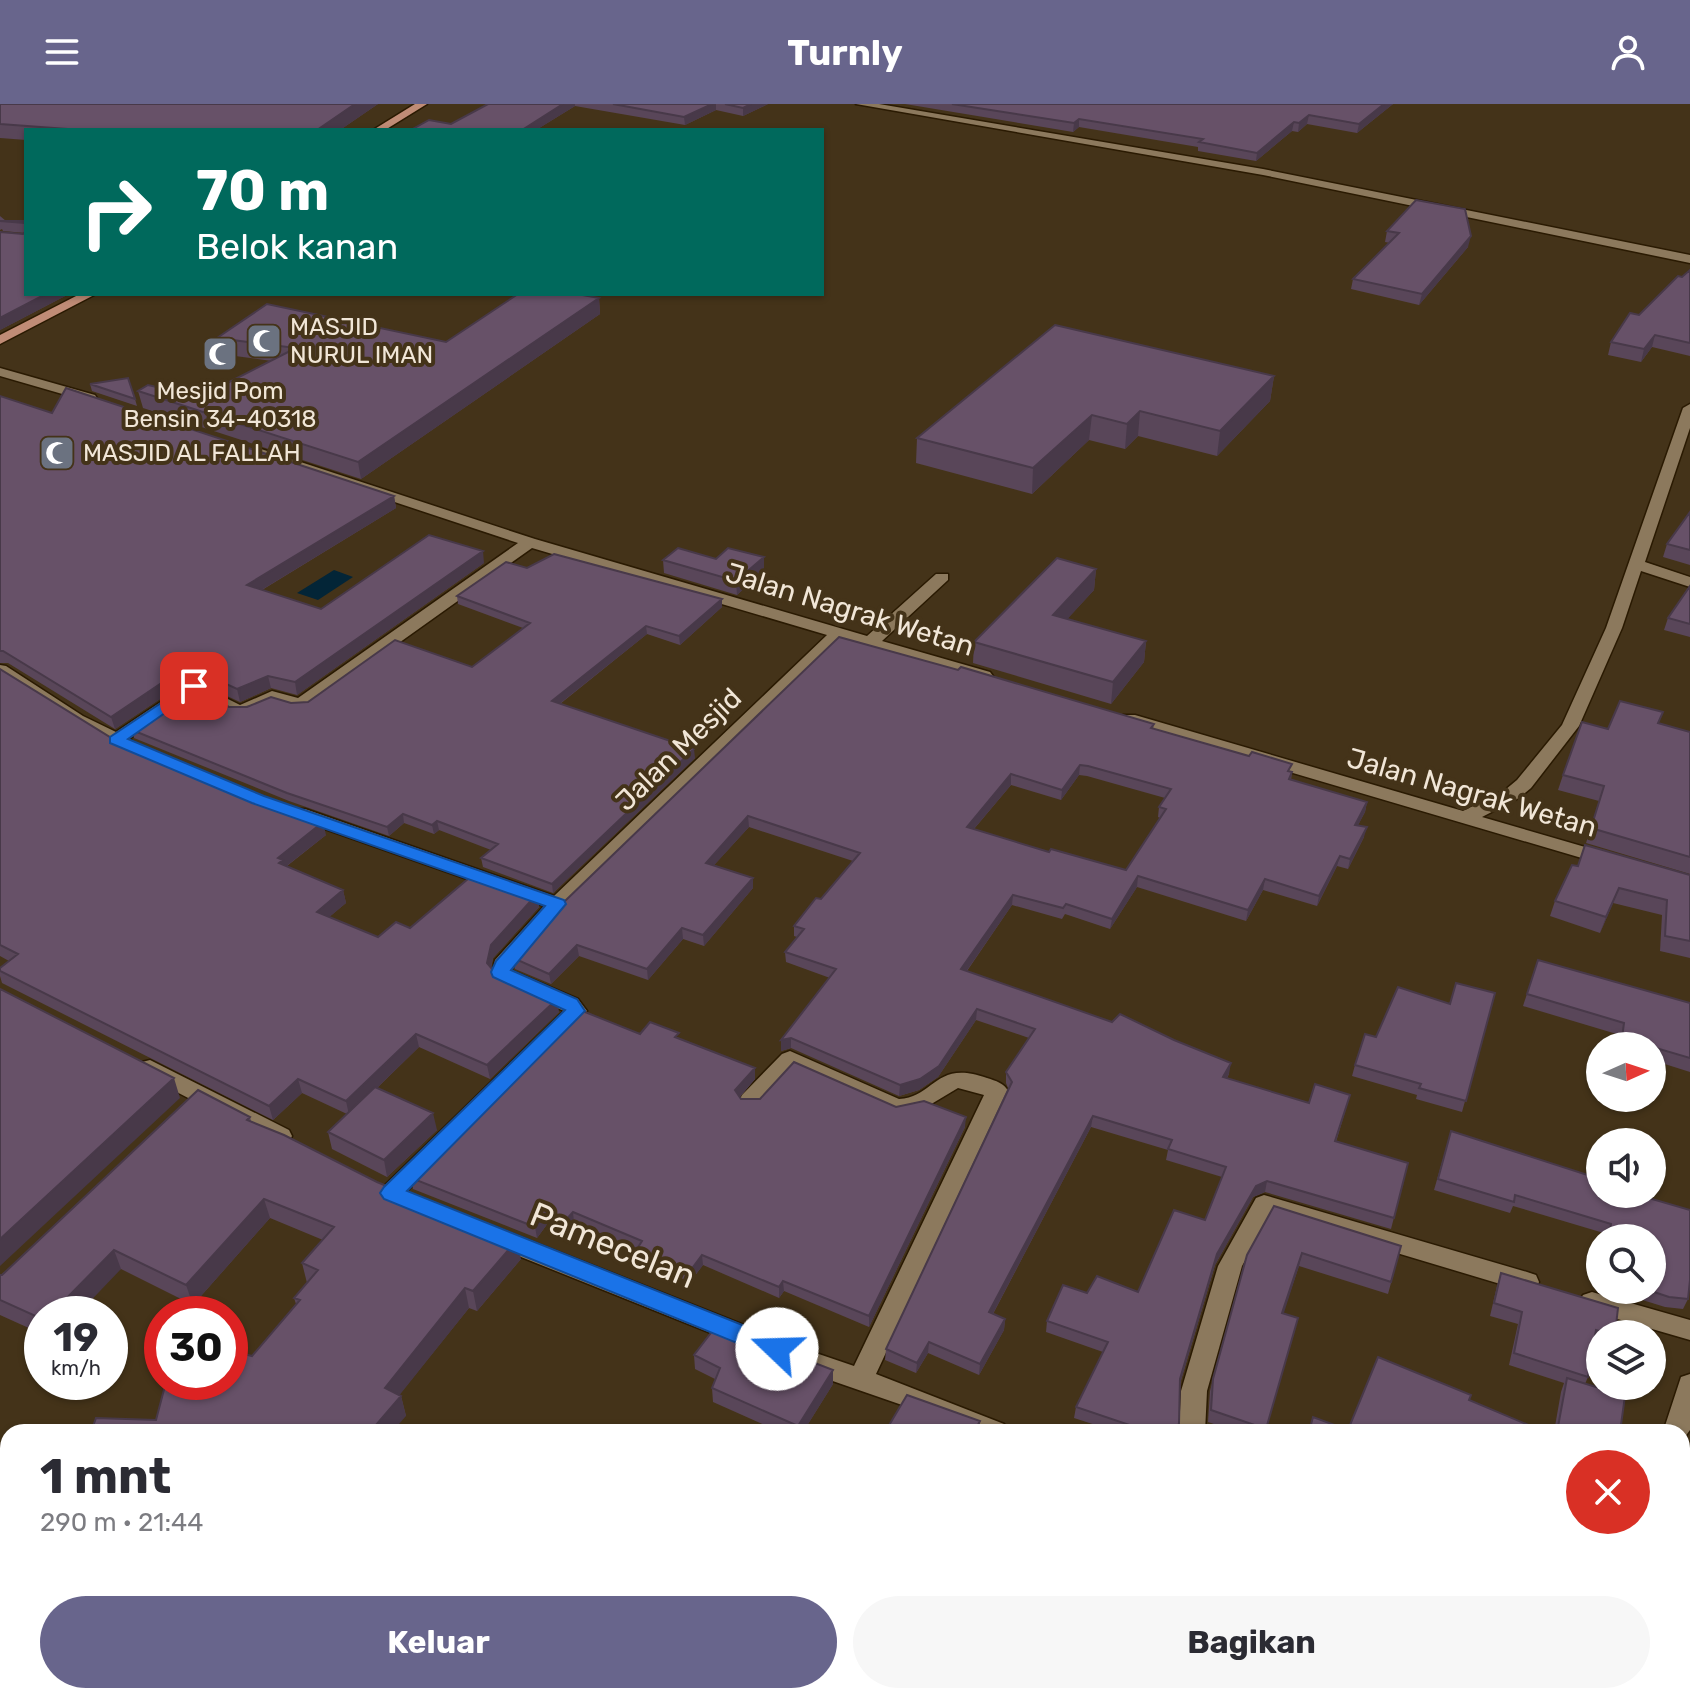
<!DOCTYPE html>
<html lang="id">
<head>
<meta charset="utf-8">
<style>
  body { margin:0; font-family:Rubik,sans-serif; background:#f7f7f7; color:#2b2b33; height:100vh; display:flex; flex-direction:column; font-size:30px; white-space:nowrap }
  * { box-sizing:border-box; margin:0 }
  p { font-size:26px; color:#7c7c81 }
  .icon { flex:none; width:44px; height:44px; fill:none; stroke:currentColor; stroke-width:2; stroke-linecap:round; stroke-linejoin:round }
  .map { position:relative; flex:1; overflow:hidden }
  .sheet { position:absolute; left:0px; top:1320px; width:1690px; height:280px; display:flex; flex-direction:column; background:#fff; border-radius:24px 24px 0 0; box-shadow:0 2px 6px #0004 }
  .sheet>* { flex:none }
  .banner { position:absolute; left:24px; top:24px; width:800px; height:168px; border-radius:0px; box-shadow:0 2px 6px #0004; background:#00695c; color:#fff; overflow:hidden }
  .needle { width:52px; rotate:87deg }
  .tools { position:absolute; left:1586px; top:928px; display:grid; gap:16px }
  .tools a { display:grid; place-items:center; width:80px; height:80px; border-radius:50%; background:#fff; box-shadow:0 2px 6px #0004; font-size:40px }
  .speed { position:absolute; left:24px; top:1192px; display:flex; gap:16px; font-size:40px; font-weight:700; text-align:center }
  .speed>* { display:grid; place-content:center; width:104px; height:104px; border-radius:50%; background:#fff; box-shadow:0 2px 6px #0004; line-height:1 }
  .speed small { font-size:20px; font-weight:400 }
  .speed .limit { border:12px solid #d22; background:#fff; color:#111 }
  .pin { position:absolute; display:grid; place-items:center; width:68px; height:68px; color:#fff; margin:-34px; border-radius:16px; box-shadow:0 4px 12px #0006 }
  .me { position:absolute; width:88px; margin:-44px; rotate:291deg; stroke-linejoin:round; filter:drop-shadow(0 0 6px #0008) }
  .turn { display:flex; align-items:center; gap:28px; height:168px; padding:0 40px; font-size:36px }
  .turn .icon { width:104px; height:104px; stroke-width:2.5 }
  .turn b { display:block; font-size:56px; line-height:68px }
  .round { display:grid; place-items:center; flex:none; width:84px; height:84px; border-radius:42px; background:#f7f7f7 }
  .overview { display:flex; align-items:center; justify-content:space-between; height:136px; padding:0 40px }
  h1 { font-size:48px; font-weight:700; line-height:60px }
  .cta { display:flex; gap:16px; margin-top:auto; padding:16px 40px }
  .cta a { flex:1; height:92px; border-radius:48px; background:#68658c; color:#fff; font-size:32px; font-weight:700; line-height:92px; text-align:center }
  .cta a+a { background:#f7f7f7; color:#2b2b33 }
  header { display:flex; justify-content:space-between; align-items:center; height:104px; padding:0 40px; background:#68658c; color:#fff; font-size:36px; font-weight:700 }
  .map>svg:first-child { display:block }
  .water { fill:#032537 }
  .lines { fill:none; stroke-linecap:round; stroke-linejoin:round }
  .minor-casing { stroke:#2a1a02; stroke-width:3 }
  .major-casing { stroke:#2a1a02; stroke-width:3 }
  .minor { fill:#8c795d; fill-rule:evenodd }
  .major { fill:#c08c76; fill-rule:evenodd }
  .wall { fill:#594659; fill-rule:evenodd }
  .shaded-wall { fill:#483949 }
  .building { fill:#675168; stroke:#483949; stroke-width:2; fill-rule:evenodd }
  .route { fill:#1a73e8; stroke:#114b97; stroke-width:2 }
  .labels { text-anchor:middle; stroke-width:8; stroke-linejoin:round; paint-order:stroke }
  .far-poi-label { font-size:24px; fill:#f1e6d7; stroke:#443319; text-anchor:start }
  .street-label { font-size:28px; fill:#f1e6d7; stroke:#443319 }
  .near-street-label { font-size:34px; fill:#f1e6d7; stroke:#443319 }
</style>
</head>
<body>
<header><svg class="icon" aria-label="menu" viewBox="0 0 24 24"><path d="M4 6h16M4 12h16M4 18h16"/></svg>Turnly<svg class="icon" aria-label="person" viewBox="0 0 24 24"><circle cx="12" cy="8" r="4"/><path d="M4 21q1-7 8-7t8 7"/></svg></header>
<div class="map">
<svg width="1690" height="1600" viewBox="0 0 1690 1600">
  <rect width="100%" height="100%" fill="#443319"/>
  <path class="water" d="M334,466L353,473L318,496L297,489Z"/>
  <g class="lines">
    <defs>
      <path id="minor" d="M856,0H879L1263,65L1690,151V159L1263,71Z
        M0,264L95,291L97,294L90,298L0,272Z
        M1690,300V324L1645,458L1690,473V483L1641,467L1622,524L1579,622L1531,684L1519,694L1482,713L1616,752L1619,756L1616,760H1602L1123,619L1120,615L1123,611H1135L1463,707L1505,686L1517,676L1562,621L1606,524L1683,304Z
        M258,344L535,435L867,532L936,470H948V476L882,537L990,568L993,572L984,577L842,535L564,805L512,862V867L578,895L587,907L399,1095L391,1098L383,1095L379,1089L383,1083L564,907L495,876L492,871L495,856L544,802L291,713L289,709L291,705H305L554,792L827,531L532,444L309,603L294,605L273,598C233,619 230,609 193,589L129,635L143,644L134,649L71,620L0,574V561L6,562L83,612L116,628L192,577L240,601L272,587L298,594L518,439L253,351V345Z
        M790,947L899,995C935,993 935,955 987,974C996,977 1004,979 1008,987L876,1270L1004,1320L1008,1328H966L902,1301L798,1265L794,1257L798,1249L807,1246L854,1262L984,991L958,984L923,1005L897,1011L793,965L758,1003H742L739,997L742,991L782,950Z
        M150,956L289,1026L292,1032L289,1038L281,1040L273,1038L142,970L139,964L142,958Z
        M1264,1091L1527,1168L1536,1171L1539,1178L1536,1185L1527,1188L1270,1111L1242,1162L1207,1287L1205,1328H1179L1181,1287L1218,1162L1256,1094Z
        M495,1123L749,1223L753,1230L749,1237L740,1240L731,1237L486,1139L483,1132L486,1125Z
        M1592,1188L1690,1216V1236L1583,1205L1579,1198L1583,1191Z
        M1690,1270V1326L1682,1337V1328H1663L1681,1273Z"/>
      <path id="major" d="M415,0H427L385,26H373Z
        M80,190H96L0,240V231Z"/>
    </defs>
    <use href="#minor" class="minor-casing"/>
    <use href="#major" class="major-casing"/>
    <use href="#minor" class="minor"/>
    <use href="#major" class="major"/>
  </g>
  <path class="wall" d="M0,0H378L340,26H26V36L0,34Z
    M488,0H768L743,12L716,6L685,21L575,2L536,26H411L451,20Z
    M905,0H1393L1357,29L1307,20L1298,28L1292,27L1256,57L1198,47V43L1079,23L1073,28Z
    M0,112L6,117H26V190H69L0,226L23,130L25,129L3,127L2,125L0,126Z
    M1387,127L1468,143L1419,201L1351,185L1353,175L1390,139L1385,138Z
    M1690,166V252L1652,243L1641,258L1608,251L1611,238L1639,211Z
    M599,194L600,210L361,375L143,304L138,287L200,293L272,257L220,250L217,234L446,238Z
    M1274,272L1270,297L1217,352L1138,332L1125,345L1089,336L1032,390L916,359L917,334Z
    M90,280L135,295L137,302L92,287Z
    M0,292L52,309L394,392L396,404L262,486L321,505L484,459L297,591L271,584L240,598L190,575L115,625L8,559H0Z
    M1690,408V461L1663,453L1667,440Z
    M764,453V466L737,491L664,469L663,456Z
    M527,464L722,495V503L680,541L647,530L560,600L695,654L553,789L483,763L481,754L491,746L439,726L434,730L404,719L389,732L289,697L134,634L132,626L229,603L308,598L472,563L523,524L458,500L457,492Z
    M1096,465L1094,486L1067,515L1146,537L1144,558L1111,600L973,559L974,538Z
    M1690,482V533L1664,526L1668,514Z
    M0,565L110,633L326,731L287,762L343,786L346,799L329,813L378,833L410,824L537,790L539,803L493,854L491,864L559,908L490,975L419,943L377,984L437,1026L387,1073L332,1045L328,1028L347,1010L302,989L273,1016L2,879L0,872V864L9,857L0,852Z
    M958,566L1154,620L1153,625L1292,668L1291,676L1367,698L1365,708L1358,721L1364,733L1348,765L1337,762L1317,802L1263,786L1246,817L1137,783L1110,825L1065,810L1062,815L1012,801L967,867L1229,970L1227,974L1309,999L1350,991L1336,1038L1408,1059L1391,1125L1265,1088L1253,1093L1215,1161L1180,1280L1178,1328H1117L1074,1314L1076,1303L1103,1248L1046,1228L1047,1217L1087,1189L1138,1188L1205,1116L1222,1073L1166,1056L1168,1046L1091,1023L993,1210L1005,1215L1004,1226L979,1271L928,1249L916,1269L885,1256L886,1245L1008,984L1006,979V968L1029,934L976,916L938,973L919,986L899,992L791,944L781,947L830,874L786,858L785,848L797,833L794,832V822L821,795L853,757L749,723L714,761L753,774V784L704,842L683,835L648,876L579,852L551,880L515,865L513,854ZM1079,671L1087,672L1165,694L1159,703L1158,713L1160,714L1126,766L1049,748L974,725L1011,681L1061,696Z
    M1659,619L1690,628V770L1586,739L1599,697L1558,686L1563,671L1608,625Z
    M1578,762L1690,771V854L1660,847L1662,811L1613,799L1600,829L1550,812L1555,797Z
    M1538,856L1690,899V968L1652,956V942H1618L1620,931L1523,902Z
    M1495,889L1462,1008L1416,995L1417,991L1352,972L1355,961L1376,933L1450,900Z
    M640,930L679,935L755,975L740,993L741,995L896,1003L965,1023L869,1223L784,1187L779,1194L703,1161L690,1178L638,1155L637,1145L574,1118L567,1127L548,1119L537,1134L413,1085L411,1074Z
    M250,1013L251,1017L521,1155L477,1207L469,1204L399,1291L401,1292L406,1312L156,1316L252,1252L296,1200L294,1194L307,1179L302,1159L323,1136L270,1114L193,1201L121,1165L42,1210V1230L0,1211V1171Z
    M1451,1027L1600,1075V1090H1635L1690,1106V1176L1688,1195L1683,1205L1665,1203L1610,1186H1652V1134H1606L1607,1130L1513,1102L1510,1109L1434,1086Z
    M1401,1142L1388,1190L1299,1162L1283,1209L1295,1226L1265,1328H1237L1208,1318L1210,1287L1213,1275L1247,1151Z
    M1501,1169L1615,1230H1600V1241L1594,1239L1588,1273L1585,1280L1620,1328H1554L1561,1288L1564,1279L1509,1261L1518,1220L1490,1212L1497,1182Z
    M694,1251L833,1280L803,1328H780L713,1298L712,1284L715,1275L695,1265Z
    M1682,1430L1690,1432V1600H1685L1662,1592H1682Z
    M1212,1592H1383L1381,1600H1228Z"/>
  <path class="shaded-wall" d="M355,0H378L340,26H317Z
    M563,0H575V2L536,26H522Z
    M712,0H716V6L685,21L684,13Z
    M751,0H768L743,12V4Z
    M1384,0H1393L1357,29L1359,20Z
    M1309,11L1307,20L1298,28L1299,19Z
    M1079,15V23L1073,28L1074,19Z
    M1294,18L1292,27L1256,57L1257,49Z
    M1471,132L1468,143L1419,201L1422,190Z
    M46,190H69L0,226V214Z
    M599,194L600,210L361,375L358,358Z
    M1655,231L1652,243L1641,258L1644,245Z
    M1274,272L1270,297L1217,352L1220,327Z
    M1140,307L1138,332L1125,345L1127,320Z
    M1092,311L1089,336L1032,390L1033,364Z
    M394,392L396,404L250,493L247,481Z
    M483,447L484,459L297,591L295,578Z
    M764,453V466L737,491L736,477Z
    M1096,465L1094,486L1052,532L1053,511Z
    M722,495V503L680,541L679,532Z
    M646,522L647,530L553,605L552,597Z
    M1146,537L1144,558L1111,600L1113,578Z
    M187,562L190,575L115,625L111,613Z
    M268,572L271,584L240,598L237,585Z
    M694,645L695,654L553,789L552,780Z
    M1080,661L1079,671L1061,696L1062,686Z
    M1011,670V681L967,733V723Z
    M1367,698L1365,708L1353,731L1355,721Z
    M403,710L404,719L389,732L387,723Z
    M748,712L749,723L707,769L706,759Z
    M437,717L439,726L434,730L432,721Z
    M323,718L326,731L285,763L282,772L278,754Z
    M1367,723L1364,733L1348,765L1350,755Z
    M1340,752L1337,762L1317,802L1319,792Z
    M1138,772L1137,783L1110,825L1112,815Z
    M753,774V784L704,842L703,831Z
    M1265,775L1263,786L1246,817L1248,806Z
    M1619,784L1613,799L1600,829L1606,813Z
    M343,786L346,799L320,821L317,808Z
    M537,790L539,803L493,854L489,873L487,859L491,841Z
    M1013,791L1012,801L961,875V865Z
    M682,824L683,835L648,876L647,865Z
    M577,841L579,852L551,880L549,870Z
    M557,895L559,908L490,975L487,961Z
    M977,905L976,916L938,973L919,986L899,992L900,981Z
    M416,930L419,943L349,1011L346,997Z
    M791,934V944L781,947V936Z
    M1231,959L1229,970L1221,984L1223,973Z
    M755,964V975L736,997L735,986Z
    M174,974L180,994L0,1162V1135Z
    M298,975L302,989L273,1016L269,1002Z
    M433,1009L437,1026L387,1073L384,1056Z
    M1093,1012L1091,1023L988,1219L989,1208Z
    M966,1013L965,1023L869,1223V1212Z
    M1267,1077L1265,1088L1253,1093L1215,1161L1178,1286L1180,1275L1217,1150L1256,1082Z
    M264,1095L270,1114L193,1201L186,1181Z
    M546,1108L548,1119L537,1134L535,1123Z
    M573,1108L574,1118L567,1127L565,1117Z
    M517,1136L521,1155L477,1207L473,1187Z
    M114,1146L121,1165L78,1210H51Z
    M1302,1149L1299,1162L1280,1221L1282,1209Z
    M702,1151L703,1161L690,1178V1167Z
    M783,1177L784,1187L779,1194V1183Z
    M465,1184L469,1204L390,1303L385,1284Z
    M1005,1215L1004,1226L979,1271L980,1260Z
    M929,1238L928,1249L916,1269L917,1259Z
    M833,1266V1280L803,1328H798V1322Z
    M401,1292L406,1312L392,1328H370Z
    M980,1317L979,1328H974Z"/>
  <path class="building" d="M0,0H355L317,26H81L0,20Z
    M488,0H563L522,26H411L429,16L451,20Z
    M613,0H712L684,13Z
    M725,0H751L743,4Z
    M952,0H1384L1359,20L1309,11L1299,19L1294,18L1257,49L1199,38L1203,35L1079,15L1074,19Z
    M1416,96L1465,105L1471,132L1422,190L1353,175L1399,129L1387,127Z
    M0,117H26V125L25,119Z
    M26,127V190H46L0,214V128L23,130Z
    M1690,166V239L1655,231L1644,245L1611,238L1630,209L1639,211L1678,172L1682,173Z
    M518,190H577L599,194L358,358L138,287L148,281L200,293L296,244L217,234L267,200L446,238Z
    M1055,221L1274,272L1220,327L1140,307L1127,320L1092,311L1033,364L917,334Z
    M128,274L135,295L90,280Z
    M66,284L394,392L247,481L321,505L429,431L483,447L295,578L268,572L237,585L187,562L111,613L3,547H0V292L52,309Z
    M1690,408V446L1667,440Z
    M678,444L716,455L728,444L764,453L736,477L663,456Z
    M554,450L722,495L679,532L646,522L552,597L694,645L552,780L481,754L498,740L437,717L432,721L403,710L387,723L287,689L132,626L191,584L229,603H247L271,593L291,599L308,598L395,536L472,563L530,519L457,492L506,458L527,464Z
    M1057,454L1096,465L1053,511L1146,537L1113,578L974,538Z
    M1690,482V520L1668,514Z
    M839,533L958,566L961,563L1154,620L1151,624L1249,652L1252,648L1292,660L1288,667L1292,668L1289,675L1367,698L1355,721L1367,723L1350,755L1340,752L1319,792L1265,775L1248,806L1138,772L1112,815L1066,800L1063,804L1013,791L961,865L1112,918L1120,910L1174,936L1231,959L1223,973L1309,999L1315,980L1350,991L1335,1037L1408,1059L1394,1114L1267,1077L1256,1082L1217,1150L1180,1275L1179,1319L1176,1328H1150L1076,1303L1108,1238L1047,1217L1063,1181L1087,1189L1097,1172L1138,1188L1174,1106L1205,1116L1226,1063L1168,1045L1172,1036L1093,1012L989,1208L1005,1215L980,1260L929,1238L917,1259L886,1245L1012,978L1006,968L1035,925L977,905L939,962L920,975L900,981L791,934L781,936L836,865L785,848L804,825L794,822L816,794L821,795L860,749L748,712L706,759L753,774L703,831L682,824L647,865L577,841L549,870L513,854L565,797ZM1080,661L1088,662L1171,685L1159,703L1166,705L1126,766L1051,745L1049,748L967,723L1011,670L1062,686Z
    M0,565L110,633L216,678L323,718L278,754L283,756L279,759L343,786L317,808L378,833L396,818L410,824L475,769L537,790L491,841L487,859L492,865L557,895L487,961L416,930L346,997L298,975L269,1002L0,867V864L18,850L0,841Z
    M1620,597L1663,608L1658,619L1690,628V753L1591,724L1604,682L1563,671L1582,618L1608,625Z
    M1585,741L1690,771V837L1665,832L1667,796L1619,784L1606,813L1555,797L1572,761L1578,762Z
    M1538,856L1690,899V954L1622,934L1624,919L1527,890Z
    M1456,879L1495,889L1466,997L1419,984L1421,980L1355,961L1365,930L1376,933L1398,883L1450,900Z
    M0,885L174,974L0,1135Z
    M580,906L640,930L650,918L679,929L675,933L755,964L735,986L741,995H760L794,958L896,1003L924,997L966,1013L869,1212L783,1177L779,1183L702,1151L690,1167L637,1145L642,1137L573,1108L565,1117L546,1108L535,1123L411,1074Z
    M375,983L433,1009L384,1056L328,1028Z
    M198,986L250,1013L247,1016L284,1031L377,1078L517,1136L473,1187L465,1184L385,1284L401,1292L370,1328H91L96,1314L156,1316L166,1278H230V1250L233,1247L252,1252L300,1196L294,1194L318,1166L302,1159L334,1123L264,1095L186,1181L114,1146L51,1210H42V1215L0,1196V1171H2Z
    M1451,1027L1600,1075V1090H1635L1690,1106V1176L1688,1195L1669,1193L1648,1186H1652V1134H1609L1611,1120L1515,1091L1514,1098L1438,1075Z
    M1274,1102L1401,1142L1391,1178L1302,1149L1282,1209L1298,1214L1266,1325L1211,1306L1213,1275L1247,1151Z
    M1501,1169L1618,1204L1615,1230H1609L1596,1226L1588,1273L1514,1249L1522,1208L1494,1199Z
    M717,1221L833,1266L798,1322L712,1284L720,1264L694,1251Z
    M1378,1253L1471,1291L1469,1296L1545,1328H1309L1313,1313L1348,1326Z
    M1567,1274L1625,1292L1620,1328H1557Z
    M907,1291L980,1317L974,1328H885Z
    M1682,1430L1690,1432V1586L1682,1583Z
    M1240,1592H1327L1325,1600H1259Z
    M1334,1592H1383L1381,1600H1353Z"/>
  <path class="route" d="M194,577L202,582L199,585L128,635L264,692L564,796L566,800L511,866L577,895L585,907L407,1087L785,1238L788,1245L785,1252L777,1254L769,1252L384,1095L380,1089L384,1083L565,906L493,873L491,868L496,857L545,802L252,699L110,639V633Z"/>
  <defs>
    <symbol id="mosque-square" viewBox="-11 -11 22 22"><rect x="-9" y="-9" width="18" height="18" rx="4" fill="#6b7280" stroke="#443319"/><path d="M3.5-4.9A6 6 0 1 0 3.5 4.9A5 5 0 1 1 3.5-4.9Z" fill="#fff"/></symbol>
  </defs>
  <g fill-rule="evenodd">
    <use href="#mosque-square" x="244" y="217" width="40" height="40"/>
    <use href="#mosque-square" x="200" y="230" width="40" height="40"/>
    <use href="#mosque-square" x="37" y="329" width="40" height="40"/>
  </g>
  <g class="labels">
    <g class="far-poi-label">
      <text x="290" y="231">MASJID<tspan x="290" dy="28">NURUL IMAN</tspan></text>
      <text x="220" y="295" text-anchor="middle">Mesjid Pom<tspan x="220" dy="28">Bensin 34-40318</tspan></text>
      <text x="83" y="357">MASJID AL FALLAH</text>
    </g>
    <g class="street-label">
      <text transform="translate(850 505) rotate(17)" y="10">Jalan Nagrak Wetan</text>
      <text transform="translate(678 645) rotate(-44)" y="10">Jalan Mesjid</text>
      <text transform="translate(1472 688) rotate(16)" y="10">Jalan Nagrak Wetan</text>
    </g>
    <g class="near-street-label">
      <text transform="translate(613 1141) rotate(22)" y="12">Pamecelan</text>
    </g>
  </g>
</svg>
<div class="tools">
<a><svg class="needle" viewBox="-14 -14 28 28"><path d="M0-13l5 13h-10z" fill="#e53935"/><path d="M0 13l5-13h-10z" fill="#7c7c81"/></svg></a>
<a><svg class="icon" aria-label="sound" viewBox="0 0 24 24"><path d="M4 9h4l5-4v14l-5-4H4zM17 9q2 3 0 6"/></svg></a>
<a><svg class="icon" aria-label="search" viewBox="0 0 24 24"><circle cx="10" cy="10" r="6"/><path d="M15 15l6 6"/></svg></a>
<a><svg class="icon" aria-label="layers" viewBox="0 0 24 24"><path d="M12 4l9 5-9 5-9-5zM3 14l9 5 9-5"/></svg></a>
</div>
<div class="speed"><div>19<small>km/h</small></div><div class="limit">30</div></div>
<div class="pin" style="left:194px;top:582px;background:#d93025"><svg class="icon" aria-label="arrive" viewBox="0 0 24 24"><path d="M6 21V4h12l-3 4 3 4H6"/></svg></div>
<svg class="me" style="left:777px;top:1245px" viewBox="-20 -20 40 40"><circle r="19" fill="#fff"/><path d="M0-13L10 11 0 6-10 11z" fill="#1a73e8"/></svg>
<div class="banner">
<div class="turn"><svg class="icon" aria-label="right" viewBox="0 0 24 24"><path d="M7 20v-9h11M14 6l5 5-5 5"/></svg><div><b>70 m</b>Belok kanan</div></div>
</div>
<section class="sheet">
<div class="overview"><div><h1>1 mnt</h1><p>290 m · 21:44</p></div><a class="round" style="background:#d93025;color:#fff"><svg class="icon" aria-label="close" viewBox="0 0 24 24"><path d="M6 6l12 12M18 6L6 18"/></svg></a></div>
<div class="cta"><a>Keluar</a><a>Bagikan</a></div>
</section>
</div>
</body>
</html>
